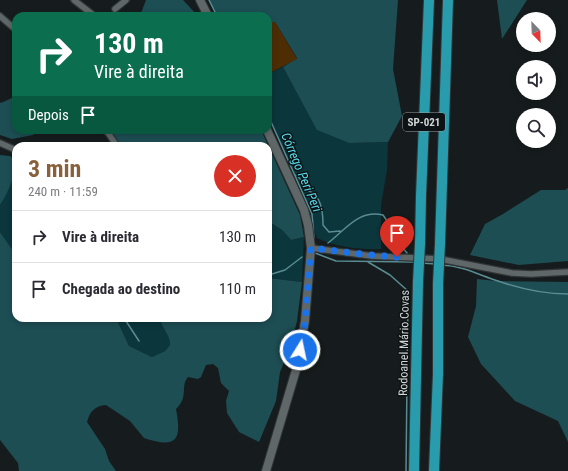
<!DOCTYPE html>
<html lang="pt">
<head>
<meta charset="utf-8">
<style>
  body { margin:0; font-family:"Roboto Condensed",sans-serif; background:#f7f7f7; color:#2b2b33; height:100vh; display:flex; flex-direction:column; font-size:15px; white-space:nowrap }
  * { box-sizing:border-box; margin:0 }
  p { font-size:13px; color:#7c7c81 }
  .icon { flex:none; width:22px; height:22px; fill:none; stroke:currentColor; stroke-width:2; stroke-linecap:round; stroke-linejoin:round }
  .map { position:relative; flex:1; overflow:hidden }
  .details { position:absolute; left:12px; top:142px; width:260px; height:180px; display:flex; flex-direction:column; background:#fff; border-radius:12px; box-shadow:0 2px 6px #0003 }
  .details>* { flex:none }
  .banner { position:absolute; left:12px; top:12px; width:260px; height:122px; border-radius:12px; box-shadow:0 2px 6px #0003; background:#0b6e4f; color:#fff; overflow:hidden }
  .needle { width:26px; rotate:157deg }
  .buttons { position:absolute; left:516px; top:12px; display:grid; gap:8px }
  .buttons a { display:grid; place-items:center; width:40px; height:40px; border-radius:50%; background:#fff; box-shadow:0 2px 6px #0003; font-size:20px }
  .pin { position:absolute; display:grid; place-items:center; width:34px; height:34px; color:#fff; margin:-41px -17px; border-radius:50% 50% 50% 0; rotate:-45deg; box-shadow:0 0 4px #0007 }
  .pin .icon { rotate:45deg }
  .me { position:absolute; width:44px; margin:-22px; rotate:10deg; stroke-linejoin:round; filter:drop-shadow(0 0 3px #0008) }
  .turn { display:flex; align-items:center; gap:14px; height:84px; padding:0 16px; font-size:18px }
  .turn .icon { width:52px; height:52px; stroke-width:2.5 }
  .turn b { display:block; font-size:28px; line-height:34px }
  .then { display:flex; align-items:center; height:38px; padding:0 16px; background:#0003; gap:8px; font-size:15px }
  .round { display:grid; place-items:center; flex:none; width:42px; height:42px; border-radius:21px; background:#f7f7f7 }
  .overview { display:flex; align-items:center; justify-content:space-between; height:68px; padding:0 16px }
  h1 { font-size:24px; font-weight:700; line-height:30px; color:#87613c }
  ul { padding:0; list-style:none }
  li { display:flex; align-items:center; gap:12px; height:52px; padding:0 16px; border-top:1px solid #e1e1e2 }
  li div { flex:1 }
  li b { display:block; font-size:15px }
  li em { font-style:normal }
  .map>svg:first-child { display:block }
  .green { fill:#0a363c }
  .forest { fill:#1d4e54 }
  .lines { fill:none; stroke-linecap:round; stroke-linejoin:round }
  .stream { stroke:#5a8c93; stroke-width:1.5 }
  .building { fill:#4e2d05 }
  .street-casing { stroke:#313535; stroke-width:8 }
  .secondary-casing { stroke:#313535; stroke-width:10 }
  .highway-casing { stroke:#313535; stroke-width:12 }
  .street { stroke:#606768; stroke-width:5.5 }
  .secondary { stroke:#606768; stroke-width:8 }
  .highway { stroke:#289cac; stroke-width:10 }
  .highway-bridge-casing { stroke:#313535; stroke-width:12; stroke-linecap:butt }
  .highway-bridge { stroke:#289cac; stroke-width:10 }
  .route { stroke:#1a73e8; stroke-width:7; stroke-dasharray:0 12.6 }
  .labels { text-anchor:middle; stroke-width:3; stroke-linejoin:round; paint-order:stroke }
  .shield { fill:#0d1314; stroke:#979c9c; stroke-width:1 }
  .shield-label { font-size:11px; font-weight:bold; fill:#d2d6d6 }
  .street-label { font-size:12px; fill:#d2d6d6; stroke:#0d1314 }
  .water-label { font-size:13px; font-style:italic; fill:#55dbee; stroke:#0d1314 }
</style>
</head>
<body>
<div class="map">
<svg width="568" height="471" viewBox="0 0 568 471">
  <rect width="100%" height="100%" fill="#161c1d"/>
  <path class="green" d="M283,67L318,130L349,143L388,142L387,170L381,205V249C361,250 335,247 317,238L295,175L268,117V74Z
    M16,167V255L0,232V205L8,190Z
    M268,221L282,230L291,240L304,237L302,282L268,278Z
    M116,318H160C161,328 170,334 170,345L165,351L152,357L129,346Z"/>
  <path class="forest" d="M146,0H183L198,16H140Z
    M209,0H398L393,69L402,116L388,142L349,143L317,130L283,67L297,58L275,22H268V16H217Z
    M497,0H527L502,39Z
    M14,97L16,98V130H37L33,135L12,139L0,135V102L1,103Z
    M107,130H261L300,215L304,237L291,240L282,230L268,221V146H117Z
    M0,155L10,156L16,160C16,174 8,193 0,205Z
    M568,188V261L519,265L470,255L485,224L503,214L541,190H565Z
    M0,232L16,255V318H116L129,346L152,357L165,351L170,345C170,334 161,328 160,318H268V278L302,282L297,321L290,348L280,372L276,401L259,442L239,432L227,413L226,401L229,391L221,383L218,368L213,364L206,365L201,377L198,379L188,377C180,386 189,397 176,409C182,440 177,449 144,438L130,421L106,405C95,406 90,411 87,422L105,449L109,461L116,471H19L18,463L0,440Z
    M477,279L496,281L568,282V442L558,421L515,401L481,364L468,337L476,306Z"/>
  <g class="lines">
    <path class="stream" d="M209,0L217,16
      M268,115L312,214L314,238
      M296,175C302,179 303,185 308,190C310,192 313,193 315,195C322,202 323,217 323,225L329,232L340,231
      M328,243C345,230 359,209 383,215C392,227 396,241 407,253
      M315,253L336,261L415,262
      M368,262L390,275L408,291L406,471
      M422,263L435,264
      M442,265C463,266 479,275 498,281C521,289 545,294 568,294
      M268,271L272,274L285,270L302,257
      M124,318L139,341"/>
  </g>
  <path class="building" d="M268,22H275L297,59L268,74Z"/>
  <g class="lines">
    <defs>
      <path id="street" d="M74,0L92,14
        M115,9L126,0
        M0,16L16,30
        M106,130L117,146
        M0,143L16,150
        M311,248L372,256L440,259L512,273L531,274L568,272"/>
      <path id="secondary" d="M200,0L208,16
        M266,471L296,370L300,350L305,321L311,248L308,225L304,210L267,130"/>
      <path id="highway" d="M420,244L421,196L429,0
        M440,244L448,0
        M414,471L418,282
        M434,471L438,374V284"/>
    </defs>
    <use href="#street" class="street-casing"/>
    <use href="#secondary" class="secondary-casing"/>
    <use href="#highway" class="highway-casing"/>
    <use href="#street" class="street"/>
    <use href="#secondary" class="secondary"/>
    <use href="#highway" class="highway"/>
    <defs>
      <path id="highway-bridge" d="M418,282L420,244
        M438,284L440,244"/>
    </defs>
    <use href="#highway-bridge" class="highway-bridge-casing"/>
    <use href="#highway-bridge" class="highway-bridge"/>
  </g>
  <g class="lines">
    <path class="route" d="M300,350L305,322L311,248L361,254L397,257"/>
  </g>
  <g class="labels">
    <rect class="shield" x="403" y="113" width="42" height="18" rx="3"/>
    <g class="shield-label">
      <text x="424" y="126">SP-021</text>
    </g>
    <g class="street-label">
      <text transform="translate(404 343) rotate(-89)" y="4">Rodoanel Mário Covas</text>
    </g>
    <g class="water-label">
      <text transform="translate(302 172) rotate(67)" y="5">Córrego Peri Peri</text>
    </g>
  </g>
</svg>
<div class="buttons">
<a><svg class="needle" viewBox="-14 -14 28 28"><path d="M0-13l5 13h-10z" fill="#e53935"/><path d="M0 13l5-13h-10z" fill="#7c7c81"/></svg></a>
<a><svg class="icon" aria-label="sound" viewBox="0 0 24 24"><path d="M4 9h4l5-4v14l-5-4H4zM17 9q2 3 0 6"/></svg></a>
<a><svg class="icon" aria-label="search" viewBox="0 0 24 24"><circle cx="10" cy="10" r="6"/><path d="M15 15l6 6"/></svg></a>
</div>
<div class="pin" style="left:397px;top:257px;background:#d93025"><svg class="icon" aria-label="arrive" viewBox="0 0 24 24"><path d="M6 21V4h12l-3 4 3 4H6"/></svg></div>
<svg class="me" style="left:300px;top:350px" viewBox="-20 -20 40 40"><circle r="17" fill="#1a73e8" stroke="#fff" stroke-width="3"/><path d="M0-11L8 9 0 5-8 9z" fill="#fff"/></svg>
<div class="banner">
<div class="turn"><svg class="icon" aria-label="right" viewBox="0 0 24 24"><path d="M7 20v-9h11M14 6l5 5-5 5"/></svg><div><b>130 m</b>Vire à direita</div></div>
<div class="then">Depois<svg class="icon" aria-label="arrive" viewBox="0 0 24 24"><path d="M6 21V4h12l-3 4 3 4H6"/></svg></div>
</div>
<section class="details">
<div class="overview"><div><h1>3 min</h1><p>240 m · 11:59</p></div><a class="round" style="background:#d93025;color:#fff"><svg class="icon" aria-label="close" viewBox="0 0 24 24"><path d="M6 6l12 12M18 6L6 18"/></svg></a></div>
<ul>
<li><svg class="icon" aria-label="right" viewBox="0 0 24 24"><path d="M7 20v-9h11M14 6l5 5-5 5"/></svg><div><b>Vire à direita</b></div><em>130 m</em></li>
<li><svg class="icon" aria-label="arrive" viewBox="0 0 24 24"><path d="M6 21V4h12l-3 4 3 4H6"/></svg><div><b>Chegada ao destino</b></div><em>110 m</em></li>
</ul>
</section>
</div>
</body>
</html>
